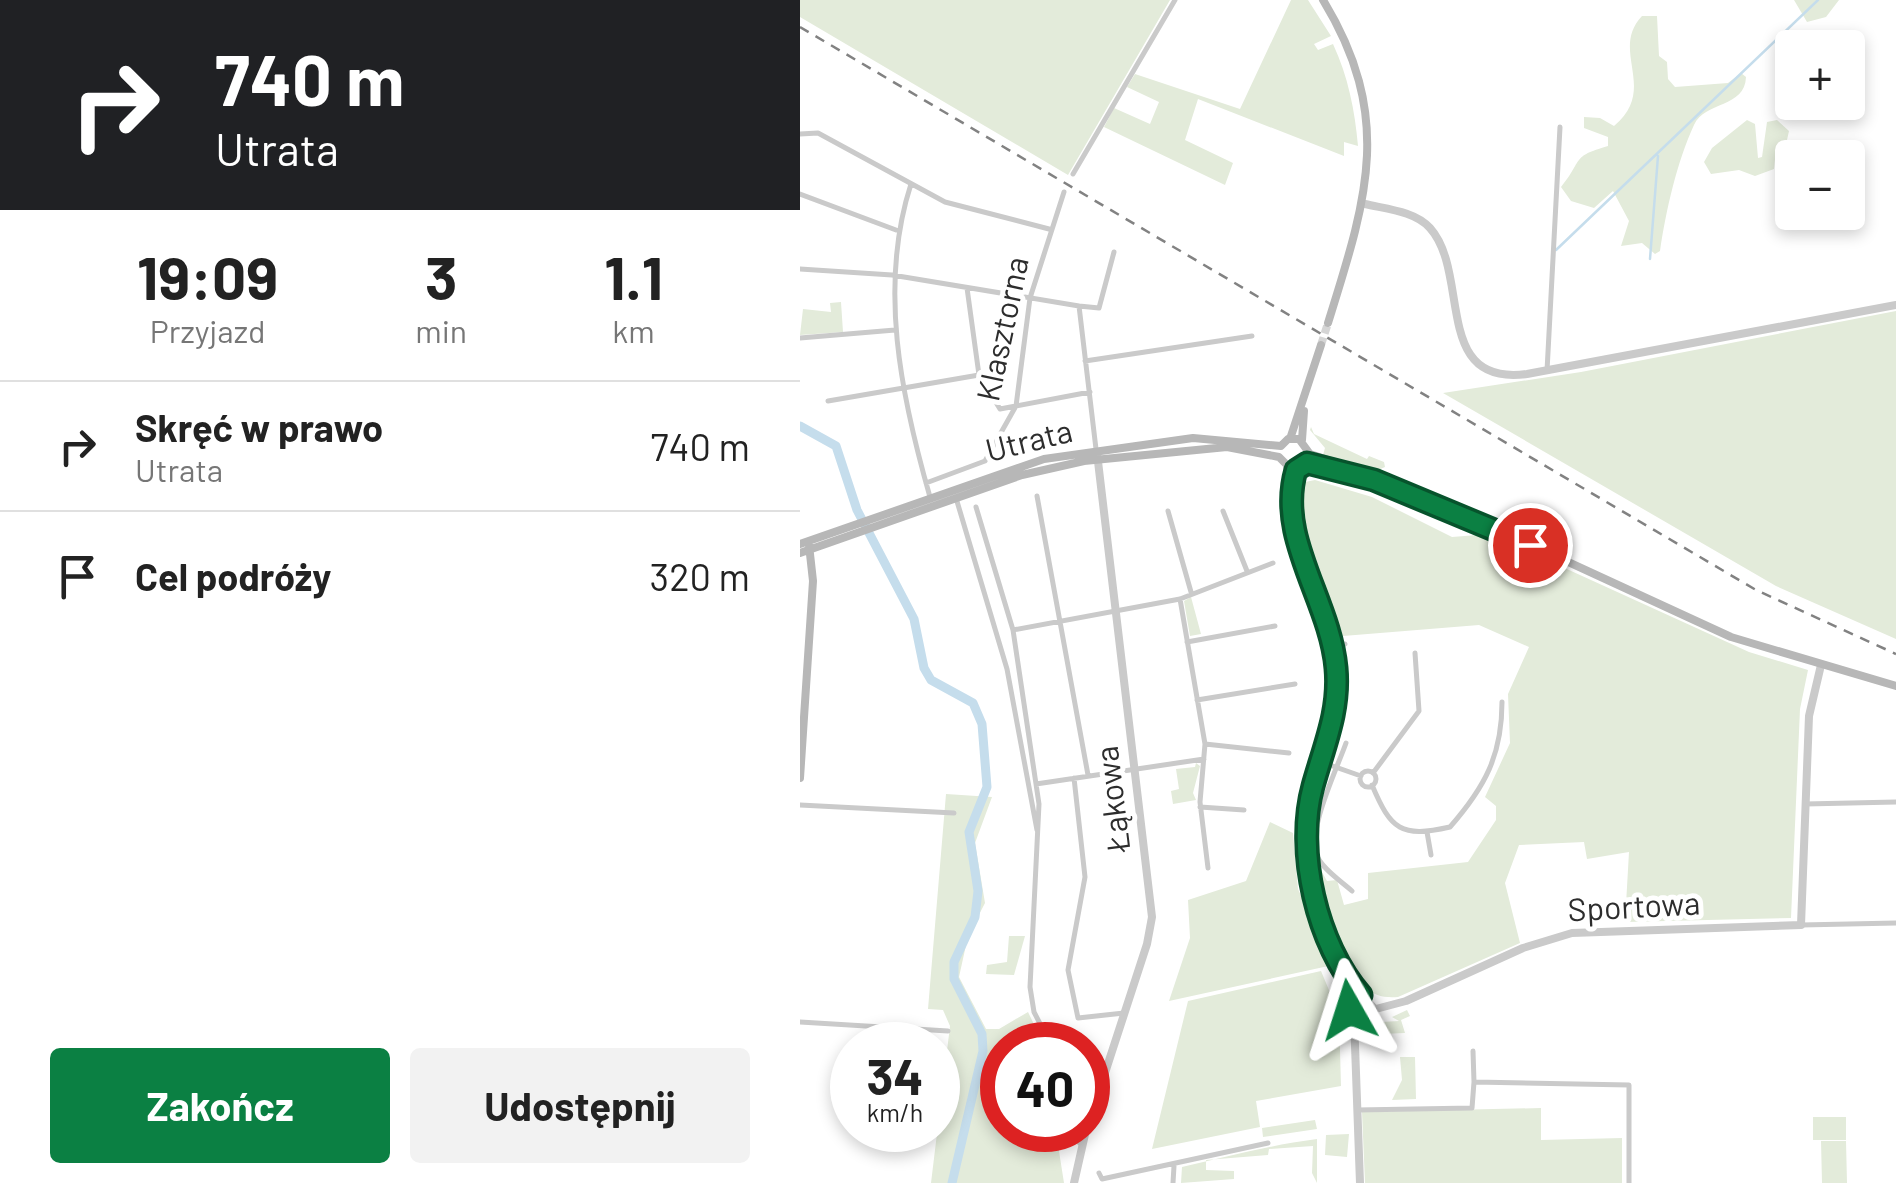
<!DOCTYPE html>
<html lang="pl">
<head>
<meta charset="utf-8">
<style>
  body { margin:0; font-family:Barlow,sans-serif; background:#f2f2f2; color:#222; height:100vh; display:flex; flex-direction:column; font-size:38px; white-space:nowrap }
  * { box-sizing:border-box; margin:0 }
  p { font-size:32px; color:#767676 }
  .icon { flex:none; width:55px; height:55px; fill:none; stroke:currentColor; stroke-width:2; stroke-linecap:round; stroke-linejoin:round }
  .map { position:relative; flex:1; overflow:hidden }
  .side { display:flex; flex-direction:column; background:#fff; width:800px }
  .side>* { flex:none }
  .banner { background:#202124; color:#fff; overflow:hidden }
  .tools { position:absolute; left:975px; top:30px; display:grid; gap:20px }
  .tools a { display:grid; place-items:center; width:90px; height:90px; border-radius:10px; background:#fff; box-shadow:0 5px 15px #0003; font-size:50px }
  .speed { position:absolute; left:30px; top:1022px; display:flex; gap:20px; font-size:50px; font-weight:700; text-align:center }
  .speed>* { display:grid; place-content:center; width:130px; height:130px; border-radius:50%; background:#fff; box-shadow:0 5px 15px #0003; line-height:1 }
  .speed small { font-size:25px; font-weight:400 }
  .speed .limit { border:15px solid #d22; background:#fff; color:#111 }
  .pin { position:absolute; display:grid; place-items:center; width:85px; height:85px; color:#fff; margin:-42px; border:5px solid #fff; border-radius:50%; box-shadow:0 2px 10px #0007 }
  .me { position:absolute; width:110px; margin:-55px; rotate:354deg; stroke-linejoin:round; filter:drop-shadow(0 0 8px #0008) }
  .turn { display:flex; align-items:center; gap:35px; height:210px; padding:0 50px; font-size:45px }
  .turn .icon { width:130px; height:130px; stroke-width:2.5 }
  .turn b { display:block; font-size:70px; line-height:85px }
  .eta { display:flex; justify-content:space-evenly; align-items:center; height:170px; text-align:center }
  .eta b { font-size:60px; font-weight:700; line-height:70px }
  .button { display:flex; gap:20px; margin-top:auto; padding:20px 50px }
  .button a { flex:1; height:115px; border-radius:10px; background:#0b8043; color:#fff; font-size:40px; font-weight:700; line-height:115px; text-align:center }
  .button a+a { background:#f2f2f2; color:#222 }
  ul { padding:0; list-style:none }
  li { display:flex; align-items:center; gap:30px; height:130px; padding:0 50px; border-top:2px solid #e0e0e0 }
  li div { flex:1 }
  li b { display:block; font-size:38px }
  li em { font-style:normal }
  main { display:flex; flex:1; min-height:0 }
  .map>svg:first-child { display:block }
  .green { fill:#e3ebda }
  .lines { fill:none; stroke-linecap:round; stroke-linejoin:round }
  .stream { stroke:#c5ddec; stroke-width:2.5 }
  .river { stroke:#c5ddec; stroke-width:9 }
  .secondary-tunnel { stroke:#d5d5d5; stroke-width:8; stroke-dasharray:8 4; stroke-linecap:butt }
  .minor { stroke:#cacaca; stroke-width:5 }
  .tertiary { stroke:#cacaca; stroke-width:8 }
  .secondary { stroke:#b7b7b7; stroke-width:8 }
  .rail { stroke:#828282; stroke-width:2.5; stroke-dasharray:10 8; stroke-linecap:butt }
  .route-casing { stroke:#07532c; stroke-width:25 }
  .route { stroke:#0b8043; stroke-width:18 }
  .labels { text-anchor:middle; stroke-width:10; stroke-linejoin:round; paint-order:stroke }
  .street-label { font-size:32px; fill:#2d2d2d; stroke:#fff }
</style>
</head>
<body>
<main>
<section class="side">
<div class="banner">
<div class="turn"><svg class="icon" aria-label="right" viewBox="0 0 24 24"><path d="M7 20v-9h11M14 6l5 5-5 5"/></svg><div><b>740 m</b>Utrata</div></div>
</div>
<div class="eta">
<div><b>19:09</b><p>Przyjazd</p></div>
<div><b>3</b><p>min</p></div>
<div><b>1.1</b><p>km</p></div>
</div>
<ul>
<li><svg class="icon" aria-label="right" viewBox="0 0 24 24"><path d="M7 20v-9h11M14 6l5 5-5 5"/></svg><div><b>Skręć w prawo</b><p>Utrata</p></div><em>740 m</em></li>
<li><svg class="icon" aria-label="arrive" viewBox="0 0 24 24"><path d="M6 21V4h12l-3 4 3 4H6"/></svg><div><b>Cel podróży</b></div><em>320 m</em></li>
</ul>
<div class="button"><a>Zakończ</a><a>Udostępnij</a></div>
</section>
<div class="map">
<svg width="1096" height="1183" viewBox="0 0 1096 1183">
  <rect width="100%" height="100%" fill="#fff"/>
  <path class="green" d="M0,0H370L268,175L0,17Z
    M491,0H508L531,36L514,44L518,50L533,44C548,76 555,111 558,146L544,142V156L398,99L385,140L433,163L425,185L304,127L314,108L350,124L359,102L327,87L335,74L440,109Z
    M994,0H1039L1026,17L1007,22Z
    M842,16H857L859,56L867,62L868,79L875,87L928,83L941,73L946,77C945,108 905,101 894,125C877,162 866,210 860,251L855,254L842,243L821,246L829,221L813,191L794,208L771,201L761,187C784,159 770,157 808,146V137L784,128V117L800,118L814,126C859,88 809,51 842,16Z
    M947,120L955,124L958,158L962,157L967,122L977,120L989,131L987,140L976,150L974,169L955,176L939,170L911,174L904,162L912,148Z
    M41,302L43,332L0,335L3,309L31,312L30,303Z
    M1096,311V639L976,586L643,393L781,372Z
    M511,427L514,434L567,459L569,456L584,462L585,467L578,470L523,455L525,448L510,430Z
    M515,480L572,497L652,537L690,534L949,652L1008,670L1000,709L991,918L825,922L829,852L787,859L784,842L719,845L705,883L720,943L598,997C584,998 574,996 563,986C541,967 518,885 513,856L527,881L537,880L544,905L568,899V873L668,862L696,820V806L685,797L710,743L708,694L729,647L679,625L543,636L505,532L500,483Z
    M391,597L401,634L390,636L384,601Z
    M396,763L400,766L393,793L396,800L373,804L371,791L379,789L376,769L395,767Z
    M146,794L192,797L175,843L185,903L168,936L159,977L186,1029H199L228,1012L244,1045H202V1130L256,1132L264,1183H131L150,1026L143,1010L128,1009Z
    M470,822L493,833L498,889L533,965L369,1001L390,938L388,900L446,881Z
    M209,936H225L214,975L186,974L187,965L207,962Z
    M521,971L539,1014L541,1086L456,1101L460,1127L352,1149L388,1001Z
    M607,1010L610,1016L601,1020L605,1033L581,1034V1022L599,1021L592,1017Z
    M600,1057H615L616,1099L592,1100L602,1080Z
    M741,1108V1140L822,1138V1183H565L562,1112Z
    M1013,1117H1046V1140H1013Z
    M515,1120L517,1129L463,1137L462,1128Z
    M549,1134L547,1157L525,1155L526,1135Z
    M517,1139V1183L512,1173L513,1146L469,1149L468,1155L406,1160V1170L434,1171V1179L381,1183L382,1167C426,1157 470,1145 517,1139Z
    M1021,1141H1046L1047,1183H1022Z"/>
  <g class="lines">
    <path class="stream" d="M756,250L1018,0
      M850,259L858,156"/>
    <path class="river" d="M0,426L36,446L57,510L114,619L124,668L131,680L173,703L182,724L187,787L169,832L178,891L175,917L154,962V979L182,1034L183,1051L152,1183"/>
    <path class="secondary-tunnel" d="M521,345L528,323"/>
    <path class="minor" d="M0,134L18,133L145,202L249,229
      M273,174L375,0
      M111,184C78,286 101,396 130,497
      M0,194L96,230
      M0,269L92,275L279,306L296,449
      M167,288L179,375L200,409L290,392
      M279,306L299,308L314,252
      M0,338L95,330
      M285,361L452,336
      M747,371L760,127
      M28,401L179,375
      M126,483L185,461L216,406L230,298L264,192
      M237,496L288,775
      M156,498L207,669L237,830
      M176,507L213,630L239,804L230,987L234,1012L251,1045
      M368,511L391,592
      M423,511L447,571
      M380,599L405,744L400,802L408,868
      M213,630L380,599L473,563
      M387,642L475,626
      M533,647L545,644
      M397,700L495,684
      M546,743C537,769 505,834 518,858C525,871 541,881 552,891
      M405,744L489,753
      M521,762L561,776
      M560 779a8 8 0 1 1 16 0a8 8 0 1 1-16 0Z
      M573,773L619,711L615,653
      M274,778L285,877L268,970L278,1018L324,1013
      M236,784L404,759
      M572,785C591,830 601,838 650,827C685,787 702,755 702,702
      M1005,804L1096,802
      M0,805L154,813
      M400,807L444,810
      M627,832L631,855
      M1001,925L1096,923
      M0,1022L148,1031
      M673,1051L674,1082L829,1085V1183
      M557,1110L672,1108L674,1082
      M264,1130L281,1144
      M299,1173L302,1179L468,1143
      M373,1183L374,1166"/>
    <path class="tertiary" d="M565,204C586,209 615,211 630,228C671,274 632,387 727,374L1096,305
      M487,468C490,491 489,514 496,536C510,580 532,621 536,667C542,728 506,779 506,839C505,898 542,942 553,998L549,1008L554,1018L560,1183
      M552,985L573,1007L557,1036
      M572,1010L606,1001L723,948L772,933L1001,925L1009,716L1021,665
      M288,1125L347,944L352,917L297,453
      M274,1183L286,1130"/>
    <path class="secondary" d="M523,0C595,118 566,201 528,323
      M490,439L521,345
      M502,440L504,411
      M507,463L574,481L679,521L931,637L1096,686
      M0,544L244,459L393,438L481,446L488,439H499L510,454L611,487L679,521
      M0,553L222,475L284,461L427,447L479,457L492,470L508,461
      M0,778L13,581L9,545"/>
    <path class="rail" d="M0,27L956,590L1096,654"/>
  </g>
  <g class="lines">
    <defs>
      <path id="route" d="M549,1010L551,1000L561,995C517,945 495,851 513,786C524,746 540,711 536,668C530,600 476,538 496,470L507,463L574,480L730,545"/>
    </defs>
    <use href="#route" class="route-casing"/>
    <use href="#route" class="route"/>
  </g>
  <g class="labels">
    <g class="street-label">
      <text transform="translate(203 329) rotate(-78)" y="11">Klasztorna</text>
      <text transform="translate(229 441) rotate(-14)" y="11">Utrata</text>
      <text transform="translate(313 799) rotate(-97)" y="11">Łąkowa</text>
      <text transform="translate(834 907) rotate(-3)" y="11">Sportowa</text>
    </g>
  </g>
</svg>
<div class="tools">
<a>+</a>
<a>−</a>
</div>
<div class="speed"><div>34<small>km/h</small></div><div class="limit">40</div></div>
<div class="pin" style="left:730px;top:545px;background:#d93025"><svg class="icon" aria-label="arrive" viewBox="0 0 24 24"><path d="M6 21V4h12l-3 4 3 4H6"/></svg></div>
<svg class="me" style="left:549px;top:1010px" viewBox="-20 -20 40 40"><path d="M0-17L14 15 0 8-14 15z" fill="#0b8043" stroke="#fff" stroke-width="4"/></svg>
</div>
</main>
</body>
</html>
